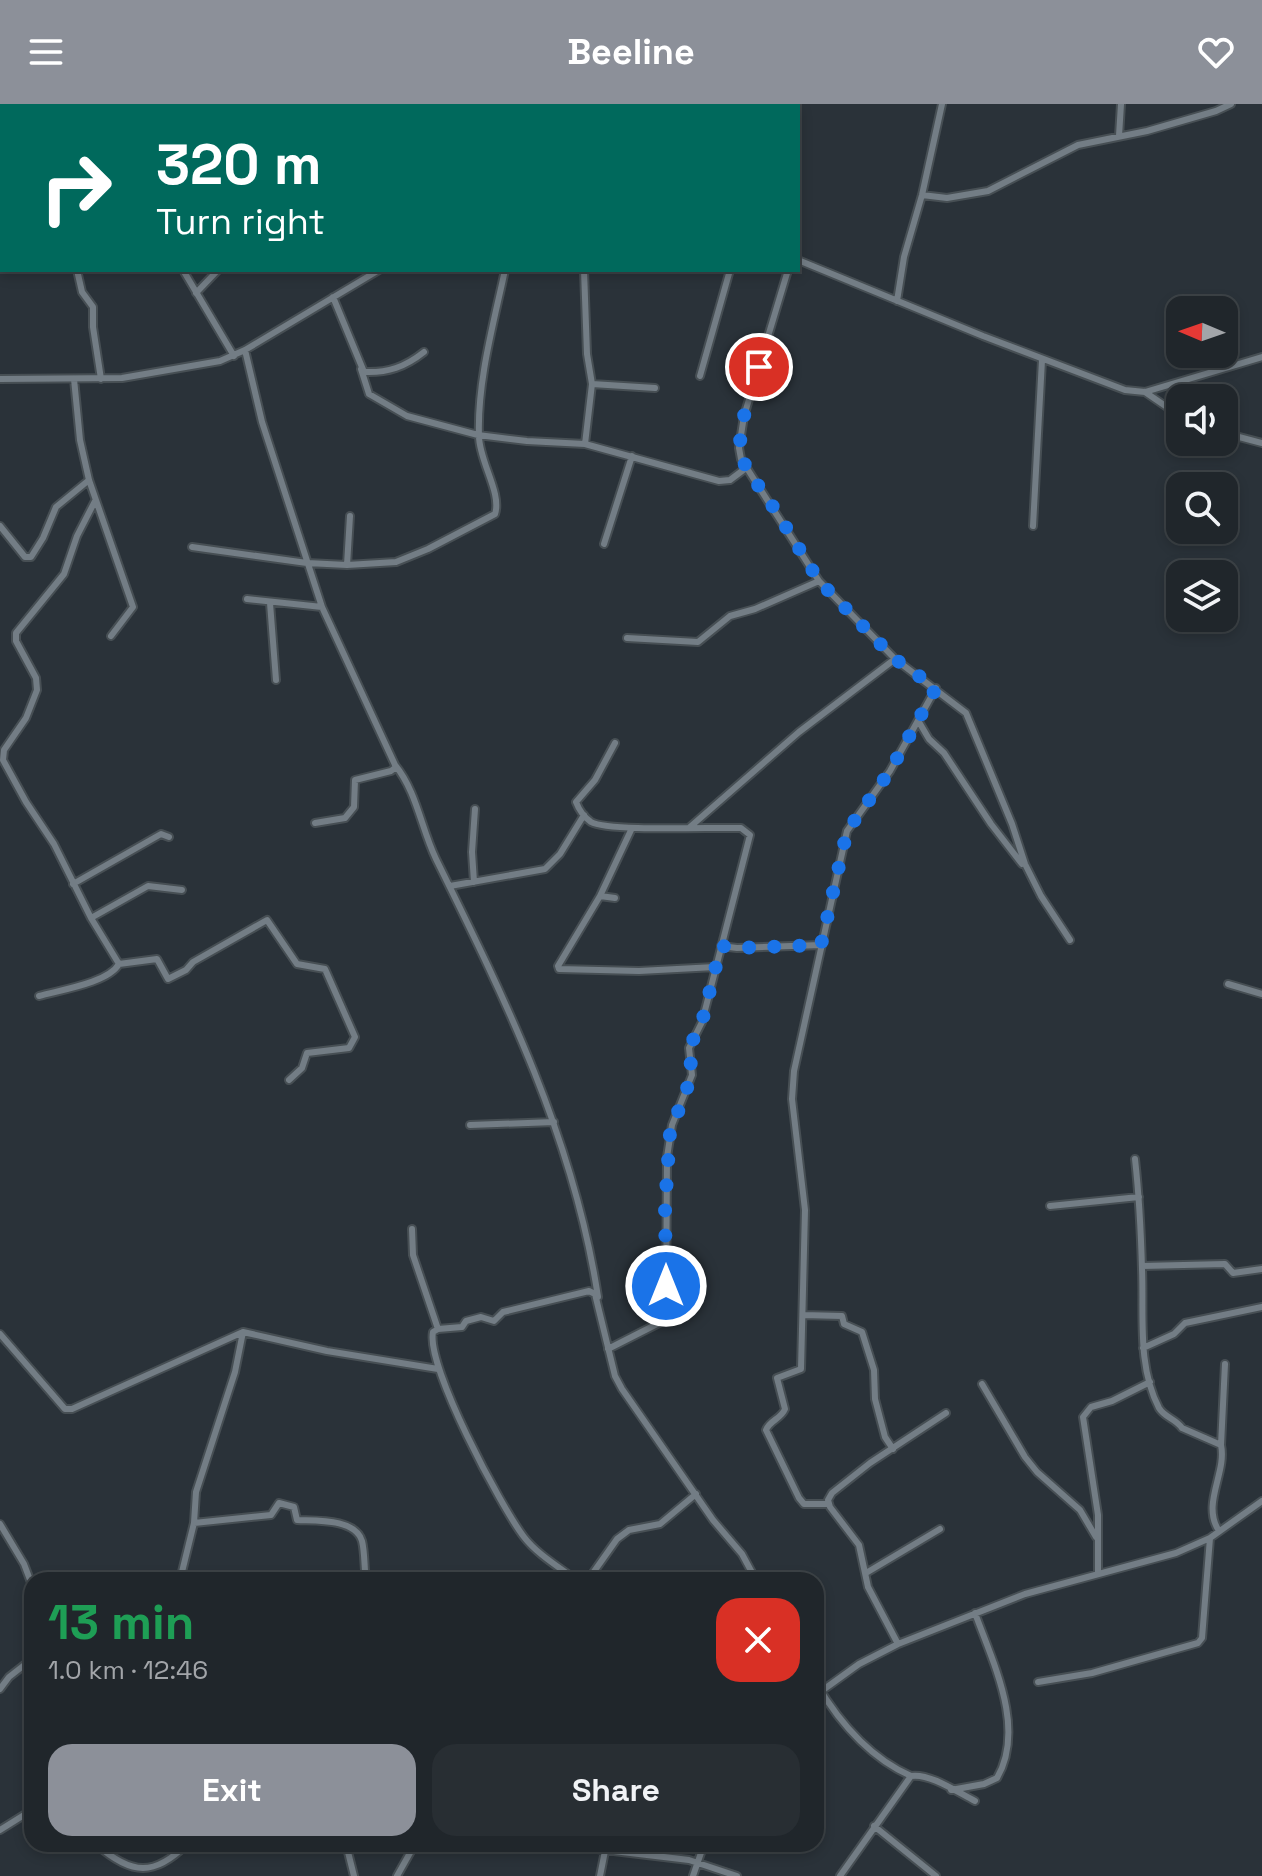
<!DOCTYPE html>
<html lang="en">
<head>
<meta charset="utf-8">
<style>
  body { margin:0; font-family:"Space Grotesk",sans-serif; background:#282e33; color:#f1f3f6; height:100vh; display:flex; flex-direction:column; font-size:30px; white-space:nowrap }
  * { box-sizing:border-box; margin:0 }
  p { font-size:26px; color:#a2a5a9 }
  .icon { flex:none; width:44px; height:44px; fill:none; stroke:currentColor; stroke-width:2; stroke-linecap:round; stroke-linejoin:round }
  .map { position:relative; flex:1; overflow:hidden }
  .drawer { position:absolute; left:24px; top:1468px; width:800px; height:280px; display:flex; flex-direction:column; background:#20262b; border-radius:24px; box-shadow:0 4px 12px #0003,0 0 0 2px #3d4347 }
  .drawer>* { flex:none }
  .top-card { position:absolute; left:0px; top:0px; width:800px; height:168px; box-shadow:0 4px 12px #0003,0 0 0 2px #3d4347; background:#00695c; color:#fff; overflow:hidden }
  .needle { width:52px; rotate:272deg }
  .buttons { position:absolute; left:1166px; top:192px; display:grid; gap:16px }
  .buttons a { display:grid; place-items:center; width:72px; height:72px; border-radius:16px; background:#20262b; box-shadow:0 4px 12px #0003,0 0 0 2px #3d4347; font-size:40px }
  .pin { position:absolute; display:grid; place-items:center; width:68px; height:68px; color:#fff; margin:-34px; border:4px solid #fff; border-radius:50%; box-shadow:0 2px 8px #0007 }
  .me { position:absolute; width:88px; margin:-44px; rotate:0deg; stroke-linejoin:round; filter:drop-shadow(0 0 6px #0008) }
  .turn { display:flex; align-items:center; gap:28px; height:168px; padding:0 24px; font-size:36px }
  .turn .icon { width:104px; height:104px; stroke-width:2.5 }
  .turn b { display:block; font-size:56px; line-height:68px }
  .round { display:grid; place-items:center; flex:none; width:84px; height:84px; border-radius:24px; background:#282e33 }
  .summary { display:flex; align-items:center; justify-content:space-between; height:136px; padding:0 24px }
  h1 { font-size:48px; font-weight:700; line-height:60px; color:#1e9e55 }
  .action { display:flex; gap:16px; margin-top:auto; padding:16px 24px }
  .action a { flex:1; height:92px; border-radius:24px; background:#8c9099; color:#fff; font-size:32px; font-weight:700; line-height:92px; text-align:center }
  .action a+a { background:#282e33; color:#f1f3f6 }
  header { display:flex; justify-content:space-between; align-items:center; height:104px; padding:0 24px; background:#8c9099; color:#fff; font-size:36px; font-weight:700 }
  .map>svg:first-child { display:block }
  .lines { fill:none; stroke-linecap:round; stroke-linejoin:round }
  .street-casing { stroke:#474f54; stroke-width:10 }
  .street { stroke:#737d85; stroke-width:6 }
  .route { stroke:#1a73e8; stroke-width:14; stroke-dasharray:0 25.2 }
</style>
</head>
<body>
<header><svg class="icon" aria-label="menu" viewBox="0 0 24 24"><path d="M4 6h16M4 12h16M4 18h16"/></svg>Beeline<svg class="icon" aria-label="heart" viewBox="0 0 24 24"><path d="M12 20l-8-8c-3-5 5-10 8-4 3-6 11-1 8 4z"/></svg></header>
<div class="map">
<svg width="1262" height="1772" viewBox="0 0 1262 1772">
  <rect width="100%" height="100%" fill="#2a3239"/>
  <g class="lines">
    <defs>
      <path id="street" d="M83,0L84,2
        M226,0L228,2
        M430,0L433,2
        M453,0V2
        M603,0V2
        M152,2L158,0
        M1119,32L1121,0
        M922,91L947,94L988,87L1078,41L1147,27L1216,7L1231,0
        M798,156L983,232L1125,286L1145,288L1262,253
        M77,166L82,188L93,203V223L101,275
        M183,166L234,252
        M584,166L587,250L592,280L585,340
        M788,166L744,312L739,344L741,355L819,477L895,555L966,609L1012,720L1025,760L1041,792L1070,836
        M196,189L218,166
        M333,193L364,268C388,269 405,263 424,248
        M897,197L904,153L922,91L942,0
        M245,246L262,318L322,503L247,495
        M361,265L369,290L407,312L478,331L527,337L585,340L719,377L730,376L746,364
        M700,272L730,166
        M0,275L122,274L220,257L245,246L379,166
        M74,275L80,336L89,376L133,503L111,532
        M592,280L655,284
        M1145,288L1180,312
        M1224,329L1262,339
        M0,422L25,453H31L43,434L56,403L89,376
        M1033,422L1042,256
        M604,440L632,352
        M192,443L307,459L347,461L396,458L428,445L495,410C502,389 479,357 479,332C477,278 494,218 505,166
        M347,461L350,412
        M270,499L276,576
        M627,534L698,538L730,512L755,505L819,477
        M919,618L929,635L944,649L991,720L1022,760
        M395,661C417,688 421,724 436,755C506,897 574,1035 598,1193
        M315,719L345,714L354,703L355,676L391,667L396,663L322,503
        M690,723L799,628L895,555
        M632,724L600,792L558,862L559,865L639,867L715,863
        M474,778L472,748L475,705
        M73,780L161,730L169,733
        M450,782L545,765L560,750L584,711
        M600,792L615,794
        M91,814L148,782L182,786
        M721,842L737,844L821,841
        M119,860L157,855L168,875L186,866L193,858L267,816L297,860L325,865L355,933L349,944L307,949L302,964L289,976
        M1228,880L1262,890
        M39,892C60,886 108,879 119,860L91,814L54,740L26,698L3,656L4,646L26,614L37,586L36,574L16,537V529L64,470L77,432L95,397
        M470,1021L554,1018
        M1135,1055C1139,1091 1141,1128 1142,1165C1144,1211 1137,1262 1159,1304C1164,1313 1176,1315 1182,1324L1221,1341C1227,1369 1201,1400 1219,1427
        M1050,1102L1139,1093
        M412,1125L413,1151L438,1225
        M1142,1162L1225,1160L1233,1169L1262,1165
        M803,1211L842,1212L844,1220L862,1228L874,1266L875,1295L885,1333L893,1345
        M0,1230L65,1305H72L243,1228L327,1247L438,1265
        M1143,1244L1174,1230L1185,1219L1262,1203
        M608,1245L663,1217L666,1212L667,1053L672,1021L692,971L689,944L702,918L750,731L741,724C715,723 608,728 591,718C584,713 579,706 576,698L595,676L615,639
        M982,1280L1025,1353L1037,1368L1080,1406L1096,1433
        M1221,1341L1225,1260
        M829,1400H804L799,1394L766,1326C770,1316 781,1315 785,1305L777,1274L801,1265L805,1106L792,995L794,967L847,727L890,667L936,584
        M194,1419L271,1411L279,1399L294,1403L297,1416C315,1417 355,1414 362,1437C365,1449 364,1464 366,1476
        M0,1420L24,1460L32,1481
        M866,1469L940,1425
        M1098,1469V1411L1083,1313L1091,1303L1112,1297L1150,1278
        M180,1476L194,1419L196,1388L235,1268L243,1228
        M576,1476C559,1463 537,1450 524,1433C501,1403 426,1262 433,1228L438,1225L462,1223L466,1217L481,1213L494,1217L503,1208L589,1187L595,1190L615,1272L622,1285L713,1416L742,1450L756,1476
        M588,1476L617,1435L629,1426L660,1420L696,1390
        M898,1540L868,1483L859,1441L830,1403L828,1396L832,1389L870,1359L946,1309
        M1038,1578L1092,1569L1198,1539L1202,1534L1210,1434
        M816,1579C839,1618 870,1654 911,1672C930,1669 957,1688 975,1697
        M0,1585L9,1573L32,1555
        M816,1591L859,1560L898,1540L1025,1490L1176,1449L1210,1434L1262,1397
        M951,1686L984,1680L997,1674C1026,1624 993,1559 975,1509
        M874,1722L936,1772
        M0,1726L32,1706
        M96,1740C132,1772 155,1772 187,1740
        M346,1740L354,1772
        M555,1740L689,1756L737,1772
        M397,1772L415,1740
        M600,1772L605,1747
        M693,1772L704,1740
        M840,1772L911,1672"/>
    </defs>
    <use href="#street" class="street-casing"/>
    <use href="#street" class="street"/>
  </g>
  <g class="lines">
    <path class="route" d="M666,1182L665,1103L670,1029L692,971L689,944L702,918L721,842L737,844L821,841L847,727L890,667L936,584L895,555L819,477L776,407L746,364L739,344L744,312L759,263"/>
  </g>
</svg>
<div class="buttons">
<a><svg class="needle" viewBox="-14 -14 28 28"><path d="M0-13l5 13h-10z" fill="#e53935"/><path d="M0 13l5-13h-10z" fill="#a2a5a9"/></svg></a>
<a><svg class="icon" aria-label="sound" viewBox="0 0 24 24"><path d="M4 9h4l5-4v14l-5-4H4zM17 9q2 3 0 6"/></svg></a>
<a><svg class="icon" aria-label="search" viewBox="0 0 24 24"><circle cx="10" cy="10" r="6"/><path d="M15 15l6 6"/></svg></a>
<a><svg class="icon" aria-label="layers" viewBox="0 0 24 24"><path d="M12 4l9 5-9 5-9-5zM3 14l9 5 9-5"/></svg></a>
</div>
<div class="pin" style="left:759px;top:263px;background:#d93025"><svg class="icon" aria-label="arrive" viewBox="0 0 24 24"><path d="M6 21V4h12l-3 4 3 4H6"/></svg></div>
<svg class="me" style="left:666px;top:1182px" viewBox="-20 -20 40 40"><circle r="17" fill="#1a73e8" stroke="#fff" stroke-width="3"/><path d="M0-11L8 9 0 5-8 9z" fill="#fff"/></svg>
<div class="top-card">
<div class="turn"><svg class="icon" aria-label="right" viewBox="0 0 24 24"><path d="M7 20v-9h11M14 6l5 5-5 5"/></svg><div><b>320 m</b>Turn right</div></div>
</div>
<section class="drawer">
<div class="summary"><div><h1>13 min</h1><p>1.0 km · 12:46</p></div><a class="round" style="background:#d93025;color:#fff"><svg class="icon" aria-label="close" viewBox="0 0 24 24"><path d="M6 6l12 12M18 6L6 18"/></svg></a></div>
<div class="action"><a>Exit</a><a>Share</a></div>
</section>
</div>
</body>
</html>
